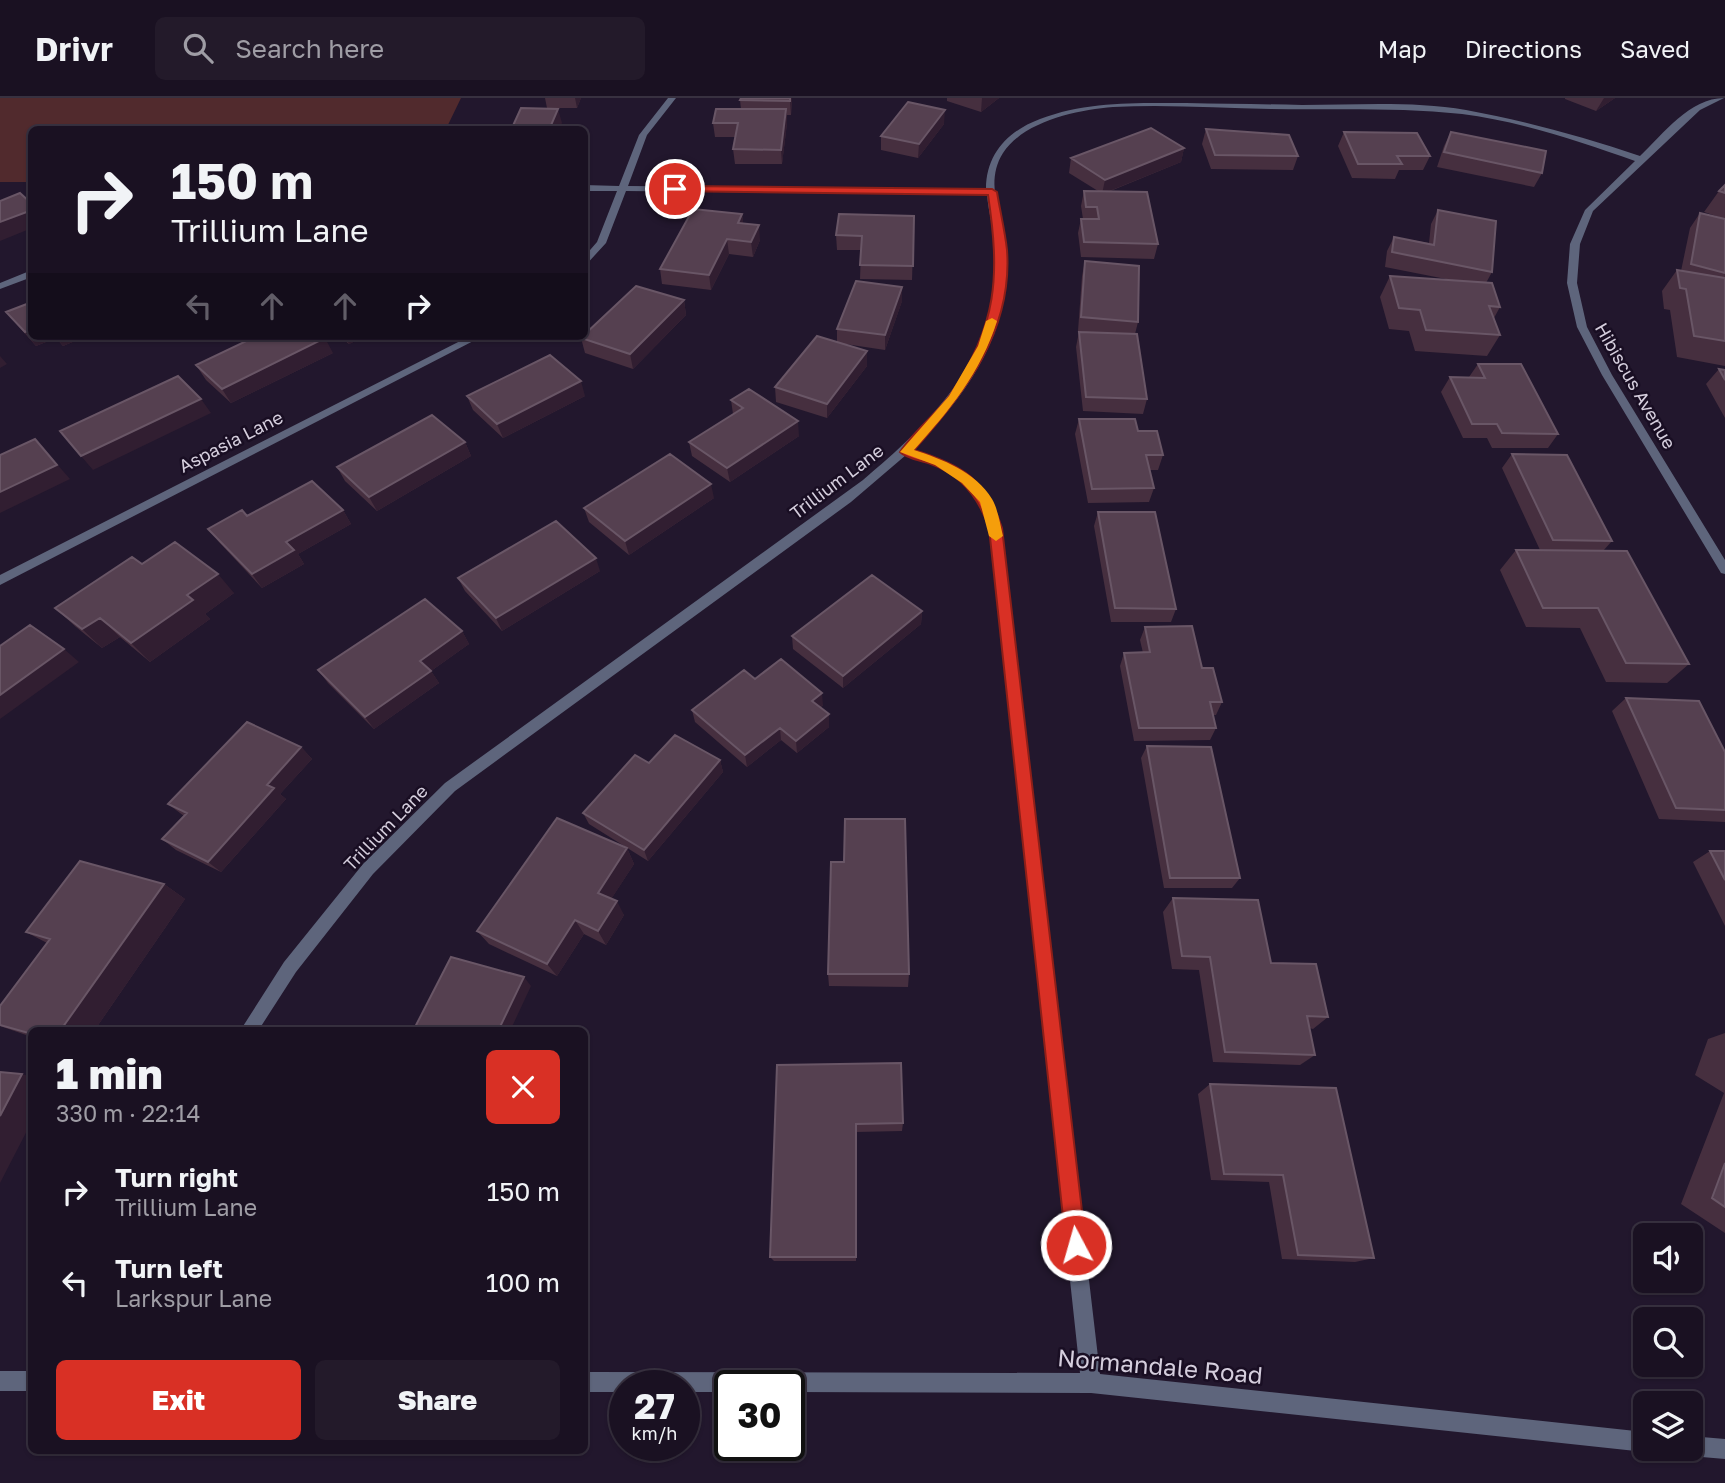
<!DOCTYPE html>
<html lang="en">
<head>
<meta charset="utf-8">
<style>
  body { margin:0; font-family:"Golos Text",sans-serif; background:#231a2a; color:#f1f3f6; height:100vh; display:flex; flex-direction:column; font-size:26px; white-space:nowrap }
  * { box-sizing:border-box; margin:0 }
  p { font-size:23px; color:#9f9da5 }
  .icon { flex:none; width:38px; height:38px; fill:none; stroke:currentColor; stroke-width:2; stroke-linecap:round; stroke-linejoin:round }
  .map { position:relative; flex:1; overflow:hidden }
  .details { position:absolute; left:28px; top:929px; width:560px; height:427px; display:flex; flex-direction:column; background:#1a1122; border-radius:10px; box-shadow:0 2px 5px #0004,0 0 0 2px #383140 }
  .details>* { flex:none }
  .top-card { position:absolute; left:28px; top:28px; width:560px; height:214px; border-radius:10px; box-shadow:0 2px 5px #0004,0 0 0 2px #383140; background:#1a1122; color:#f1f3f6; overflow:hidden }
  .buttons { position:absolute; left:1633px; top:1125px; display:grid; gap:14px }
  .buttons a { display:grid; place-items:center; width:70px; height:70px; border-radius:10px; background:#1a1122; box-shadow:0 2px 5px #0004,0 0 0 2px #383140; font-size:35px }
  .speed { position:absolute; left:609px; top:1272px; display:flex; gap:14px; font-size:35px; font-weight:700; text-align:center }
  .speed>* { display:grid; place-content:center; width:91px; height:91px; border-radius:50%; background:#1a1122; box-shadow:0 2px 5px #0004,0 0 0 2px #383140; line-height:1 }
  .speed small { font-size:18px; font-weight:400 }
  .speed .limit { border:4px solid #111; border-radius:10px; background:#fff; color:#111 }
  .pin { position:absolute; display:grid; place-items:center; width:60px; height:60px; color:#fff; margin:-30px; border:4px solid #fff; border-radius:50%; box-shadow:0 2px 7px #0007 }
  .me { position:absolute; width:77px; margin:-38px; rotate:354deg; stroke-linejoin:round; filter:drop-shadow(0 0 5px #0008) }
  .turn { display:flex; align-items:center; gap:24px; height:147px; padding:0 28px; font-size:32px }
  .turn .icon { width:91px; height:91px; stroke-width:2.5 }
  .turn b { display:block; font-size:49px; line-height:60px }
  .lanes { display:flex; align-items:center; height:66px; padding:0 28px; background:#0003; justify-content:center; gap:35px; direction:ltr }
  .lanes .off { opacity:.35 }
  .round { display:grid; place-items:center; flex:none; width:74px; height:74px; border-radius:10px; background:#231a2a }
  .overview { display:flex; align-items:center; justify-content:space-between; height:119px; padding:0 28px }
  h1 { font-size:42px; font-weight:800; line-height:52px }
  .button { display:flex; gap:14px; margin-top:auto; padding:14px 28px }
  .button a { flex:1; height:80px; border-radius:10px; background:#d93025; color:#fff; font-size:28px; font-weight:800; line-height:80px; text-align:center }
  .button a+a { background:#231a2a; color:#f1f3f6 }
  ul { padding:0; list-style:none }
  li { display:flex; align-items:center; gap:21px; height:91px; padding:0 28px }
  li div { flex:1 }
  li b { display:block; font-size:26px }
  li em { font-style:normal }
  header { display:flex; align-items:center; gap:42px; box-sizing:border-box; height:98px; padding:0 35px; background:#1a1122; border-bottom:2px solid #383140 }
  header strong { font-size:33px }
  nav { display:flex; gap:38px; margin-inline-start:auto; font-size:24px }
  .search { width:490px; height:63px; background:#231a2a; display:flex; align-items:center; gap:18px; box-sizing:border-box; padding:0 24px; border-radius:10px; color:#9f9da5; font-size:26px }
  .map>svg:first-child { display:block }
  .green { fill:#512a2d }
  .lines { fill:none; stroke-linecap:round; stroke-linejoin:round }
  .street { fill:#5e657c; fill-rule:evenodd }
  .wall { fill:#462f3f }
  .shaded-wall { fill:#311e31 }
  .building { fill:#554050; stroke:#695666; stroke-width:2 }
  .route { fill:#d93025; stroke:#8d1f18; stroke-width:2 }
  .slow { fill:#f59e0b }
  .labels { text-anchor:middle; stroke-width:5; stroke-linejoin:round; paint-order:stroke }
  .far-street-label { font-size:18px; fill:#d5cedd; stroke:#190e23 }
  .near-street-label { font-size:24px; fill:#d5cedd; stroke:#190e23 }
</style>
</head>
<body>
<header>
<strong>Drivr</strong>
<div class="search"><svg class="icon" aria-label="search" viewBox="0 0 24 24"><circle cx="10" cy="10" r="6"/><path d="M15 15l6 6"/></svg>Search here</div>
<nav><a>Map</a><a>Directions</a><a>Saved</a></nav>
</header>
<div class="map">
<svg width="1725" height="1385" viewBox="0 0 1725 1385">
  <rect width="100%" height="100%" fill="#22172d"/>
  <path class="green" d="M0,0H461L446,31L32,32L31,84H0Z"/>
  <g class="lines">
    <path class="street" d="M668,0H676L647,37L628,88L986,91C986,56 1008,33 1040,21C1087,3 1136,5 1186,5C1225,6 1264,6 1302,7C1356,7 1413,3 1466,12C1526,23 1583,39 1640,58C1663,36 1690,0 1724,0L1700,12L1593,113L1580,146L1577,185L1587,229L1612,277L1725,462V476L1721,475L1602,277L1577,229L1567,185L1570,146L1585,112L1635,63C1581,44 1519,23 1462,16C1399,9 1335,12 1271,11C1219,10 1165,6 1113,9C1077,12 1024,23 1003,55C982,88 1006,127 1007,163C1009,238 964,301 913,351C959,368 988,379 1001,430L1100,1276L1645,1334V1351H1652L1645,1354L1091,1295L789,1294V1288H730V1294H684V1288H625V1294H584V1274L1080,1275L989,430C978,382 950,373 906,357L851,404L455,693L373,776L296,874L258,933H240L284,864L363,766L445,685L863,382C930,326 997,259 997,166C997,142 989,120 987,97L626,93L606,145L584,169V159L597,144L617,93H584V87L619,88L639,37Z
      M32,172V179L0,191V185Z
      M470,238H483L0,487V477Z
      M0,1273H32V1293H0Z
      M1690,1338L1725,1341V1361L1690,1358L1683,1355L1681,1351H1690Z"/>
  </g>
  <path class="wall" d="M545,0H581L577,10H547Z
    M792,0L791,17H787V25L782,66H735L733,51L736,39H715L713,25L741,11L740,2Z
    M947,0H999L981,14L947,3Z
    M1565,0H1615L1596,13L1565,1Z
    M944,26L918,60L881,52V38Z
    M1206,31L1298,58L1293,72L1211,71L1202,46Z
    M1344,34L1430,58L1423,72H1399L1395,81L1352,80L1338,48Z
    M1451,34L1542,75L1534,89L1437,69L1444,48Z
    M1184,50L1181,64L1108,94L1158,146L1154,161L1081,159L1078,135L1081,121H1083L1081,108L1084,93H1098L1069,75L1071,60Z
    M1725,87V268L1677,259L1670,212L1664,211L1662,193L1677,172L1681,173L1690,130L1700,115L1719,119L1704,114L1719,93Z
    M1438,112L1492,174L1486,185L1500,209L1494,220L1500,237L1487,258L1415,253L1409,233L1389,231L1380,199L1390,178L1456,183L1385,169L1387,153L1394,139L1429,145L1431,126Z
    M742,116L743,125L760,142L753,159L729,156L711,192L662,186L660,171Z
    M914,118L912,182L860,181L861,152H837L836,137Z
    M1085,163L1138,224L1135,236L1147,301L1143,316L1083,313L1076,249L1079,234L1093,235L1078,233L1082,178Z
    M684,202L686,217L633,271L585,255L581,240Z
    M902,203L885,252L845,246L867,268L827,320L776,304L775,289L837,244V231Z
    M6,214L32,238H87L63,248L56,240L36,248Z
    M339,238H366L349,246Z
    M333,255L231,305L206,282L196,267Z
    M1478,266L1558,336L1548,350H1492L1487,340H1463L1441,294L1450,279H1469Z
    M1719,271L1725,272V320L1706,286Z
    M467,298H585L503,340L473,312Z
    M731,302L799,338L730,384L692,358L689,344L733,316Z
    M1079,321L1138,333L1163,357L1158,372H1150L1154,390L1149,404L1088,405L1075,336Z
    M465,344L471,358L377,413L345,383L337,369Z
    M1512,356L1612,443L1603,453L1689,566L1667,585L1606,584L1580,530L1526,529L1500,472L1516,452H1540L1502,370Z
    M714,400L629,457L589,424L584,410Z
    M343,412L351,426L298,456L304,466L262,490L219,444L208,431L247,418Z
    M1098,414L1176,511L1171,524H1111L1094,428Z
    M142,466L234,495L205,516L210,521L150,564L120,539L102,550L76,529L55,510Z
    M600,473L502,533L465,493L458,480Z
    M922,513L921,526L843,590L793,551L792,538Z
    M1145,529L1202,570L1222,604L1216,617H1213L1216,630L1210,642L1134,643L1120,568L1124,555H1143L1140,542Z
    M462,533L469,546L431,573L439,585L374,631L328,585L318,572Z
    M755,581L823,607L820,610L829,629L797,655L781,642L747,669L695,624L692,612Z
    M1626,600L1725,654V724L1659,721L1612,613Z
    M1147,648L1240,780L1232,790H1164L1141,660Z
    M301,649L312,661L280,696L286,701L221,774L176,752L162,741L184,718L168,706Z
    M720,662L723,674L648,763L589,726L583,715L649,665Z
    M627,750L634,766L611,801L624,817L606,847L584,836L557,878L489,846L477,833Z
    M1710,753H1725V828L1693,764Z
    M164,786L185,801L94,933H32V939L0,928V908L47,845L26,834Z
    M1173,800L1271,865L1328,919L1313,931L1309,930L1315,957L1300,967L1213,964L1199,872L1172,871L1163,814Z
    M828,876H909L908,889L829,888Z
    M1725,935V1135L1681,1106L1724,995L1695,977L1708,941Z
    M777,967L903,1025L902,1033L856,1034V1163H774L770,1159Z
    M1210,986L1374,1160L1355,1164L1282,1161L1269,1084L1211,1082L1198,996Z"/>
  <path class="shaded-wall" d="M575,0H581L577,10Z
    M790,0H792L791,17L790,3Z
    M982,0H999L981,14Z
    M1604,0H1615L1596,13Z
    M558,11L562,25L559,32H549Z
    M786,11L787,25L782,66L781,52Z
    M945,12L944,26L918,60L919,46Z
    M1184,50L1181,64L1102,96L1105,82Z
    M32,112V130L0,143V124Z
    M742,116L744,131L738,125Z
    M759,127L760,142L753,159L751,144Z
    M727,141L729,156L711,192L709,177Z
    M902,189V203L885,252V237Z
    M684,202L686,217L633,271L630,256Z
    M32,231V238H54L56,240L36,248L25,234Z
    M55,238H87L63,248Z
    M345,238H366L349,246Z
    M325,240L333,255L231,305L222,291Z
    M867,253V268L827,320V306Z
    M0,258L7,266L0,270Z
    M581,283L585,298L503,340L497,326Z
    M201,301L211,315L93,372L81,358Z
    M798,323L799,338L730,384L727,370Z
    M35,341L70,381L0,415V394Z
    M465,344L471,358L377,413L369,399Z
    M711,386L714,400L629,457L625,443Z
    M343,412L351,426L298,456L304,466L262,490L252,476L286,444Z
    M596,460L600,473L502,533L496,520Z
    M218,476L234,495L205,516L210,521L150,564L131,545L187,497Z
    M922,513L921,526L843,590V578Z
    M100,520L120,539L102,550L82,531Z
    M462,533L469,546L431,573L439,585L374,631L365,619L420,563Z
    M64,551L79,564L0,621V597Z
    M822,595L823,607L813,616L812,603Z
    M829,616V629L797,655L796,643Z
    M780,630L781,642L747,669L745,657Z
    M301,649L312,661L280,696L286,701L221,774L208,764L267,687Z
    M720,662L723,674L648,763L644,752Z
    M627,750L634,766L606,809L598,795Z
    M164,786L185,801L94,933H60Z
    M617,803L624,817L606,847L598,833Z
    M575,822L584,836L557,878L547,866Z
    M524,879L531,888L510,933H498Z
    M22,976L32,979V1023L0,1085V1018Z"/>
  <path class="building" d="M741,0H790V3L740,2Z
    M908,4L945,12L919,46L881,38Z
    M521,10L558,11L549,32H511Z
    M716,11H786L781,52L733,51L738,25H713Z
    M1151,30L1184,50L1105,82L1071,60Z
    M1206,31L1289,37L1298,58L1215,57Z
    M1344,34L1417,35L1430,58H1397L1402,66H1358Z
    M1451,34L1546,53L1542,75L1444,54Z
    M1725,87V95L1719,93Z
    M1084,93L1147,94L1158,146L1084,144L1081,121H1099L1097,109H1086Z
    M20,95L32,106V112L0,124V103Z
    M693,111L742,116L738,125L759,127L751,144L727,141L709,177L660,171Z
    M1438,112L1496,123L1492,174L1392,154L1394,139L1434,147Z
    M1700,115L1725,121V175L1691,166Z
    M839,116L914,118L913,168L860,167L862,138L836,137Z
    M1085,163L1139,168L1138,224L1081,219Z
    M1677,172L1725,180V243L1694,238L1686,191L1680,190Z
    M1390,178L1492,185L1500,209L1489,208L1500,237L1426,232L1420,212L1399,210Z
    M856,183L902,189L885,237L837,231Z
    M636,188L684,202L630,256L581,240L584,238V237Z
    M32,204V231L25,234L6,214Z
    M1079,234L1137,236L1147,301L1086,299Z
    M257,238H323L325,240L222,291L196,267Z
    M817,238L867,253L827,306L775,289Z
    M550,257L581,283L497,326L467,298Z
    M1478,266H1521L1558,336L1502,335L1497,326H1472L1450,279L1485,280Z
    M1719,271L1725,272V282Z
    M178,278L201,301L81,358L60,333Z
    M749,291L798,323L727,370L689,344L743,310L731,302Z
    M432,317L465,344L369,399L337,369Z
    M1079,321H1135L1138,333H1157L1163,357H1146L1154,390L1092,391Z
    M35,341L57,367L0,394V357Z
    M670,356L711,386L625,443L584,410Z
    M1512,356L1567,357L1612,443L1553,442Z
    M312,383L343,412L286,444L294,452L252,476L208,431L242,412L247,418Z
    M1098,414H1155L1176,511L1115,510Z
    M556,423L596,460L496,520L458,480Z
    M175,444L218,476L187,497L193,502L131,545L100,520L82,531L55,510L132,459L142,466Z
    M1516,452L1627,453L1689,566L1626,565L1598,510H1543Z
    M872,477L922,513L843,578L792,538Z
    M425,501L462,533L420,563L431,573L365,619L318,572Z
    M30,527L64,551L0,597V548Z
    M1192,528L1202,570H1213L1222,604H1210L1216,630H1139L1124,555L1150,554L1145,529Z
    M781,561L822,595L812,603L829,616L796,643L780,630L745,657L692,612L744,572L755,581Z
    M1626,600L1699,603L1725,654V712L1676,710Z
    M247,624L301,649L267,687L274,690L208,764L162,741L187,715L168,706Z
    M675,637L720,662L644,752L583,715L635,657L649,665Z
    M1147,648L1211,649L1240,780H1170Z
    M557,720L627,750L598,795L617,803L598,833L575,822L547,866L477,833Z
    M845,721H905L909,876H828L831,764H844Z
    M1710,753H1725V782Z
    M80,763L164,786L60,933H32V936L0,927V908L50,841L26,834Z
    M1173,800L1258,802L1271,865L1316,866L1328,919L1307,918L1315,957L1225,954L1210,859L1182,858Z
    M451,859L524,879L498,933H413Z
    M901,965L903,1025L856,1026V1159H770L777,967Z
    M0,974L22,976L0,1018Z
    M1210,986L1336,990L1374,1160L1298,1157L1283,1077L1224,1076Z
    M1725,1065V1109L1712,1100Z"/>
  <path class="route" d="M675,88L992,91L997,94C1000,113 1005,133 1007,152C1013,233 965,295 914,352C962,367 986,381 1002,430L1086,1147L1083,1154L1076,1157L1069,1154L1066,1147L989,430C979,400 962,377 931,366C920,362 907,361 900,354C914,333 935,317 950,297C998,227 1000,177 988,97L671,93Z"/>
  <path class="slow" d="M992,220L997,223C981,274 950,312 914,352C942,361 976,374 992,401C998,411 1000,426 1003,438L996,443L989,438L980,404L962,385L935,367L900,354L949,298L978,248L986,223Z"/>
  <g class="labels">
    <g class="far-street-label">
      <text transform="translate(1635 288) rotate(60)" y="6">Hibiscus Avenue</text>
      <text transform="translate(231 344) rotate(-27)" y="6">Aspasia Lane</text>
      <text transform="translate(837 384) rotate(-37)" y="6">Trillium Lane</text>
      <text transform="translate(386 730) rotate(-46)" y="6">Trillium Lane</text>
    </g>
    <g class="near-street-label">
      <text transform="translate(1160 1269) rotate(5)" y="8">Normandale Road</text>
    </g>
  </g>
</svg>
<div class="buttons">
<a><svg class="icon" aria-label="sound" viewBox="0 0 24 24"><path d="M4 9h4l5-4v14l-5-4H4zM17 9q2 3 0 6"/></svg></a>
<a><svg class="icon" aria-label="search" viewBox="0 0 24 24"><circle cx="10" cy="10" r="6"/><path d="M15 15l6 6"/></svg></a>
<a><svg class="icon" aria-label="layers" viewBox="0 0 24 24"><path d="M12 4l9 5-9 5-9-5zM3 14l9 5 9-5"/></svg></a>
</div>
<div class="speed"><div>27<small>km/h</small></div><div class="limit">30</div></div>
<div class="pin" style="left:675px;top:91px;background:#d93025"><svg class="icon" aria-label="arrive" viewBox="0 0 24 24"><path d="M6 21V4h12l-3 4 3 4H6"/></svg></div>
<svg class="me" style="left:1076px;top:1147px" viewBox="-20 -20 40 40"><circle r="17" fill="#d93025" stroke="#fff" stroke-width="3"/><path d="M0-11L8 9 0 5-8 9z" fill="#fff"/></svg>
<div class="top-card">
<div class="turn"><svg class="icon" aria-label="right" viewBox="0 0 24 24"><path d="M7 20v-9h11M14 6l5 5-5 5"/></svg><div><b>150 m</b>Trillium Lane</div></div>
<div class="lanes"><svg class="icon off" aria-label="left" viewBox="0 0 24 24"><path d="M17 20v-9H6M10 6l-5 5 5 5"/></svg><svg class="icon off" aria-label="ahead" viewBox="0 0 24 24"><path d="M12 20V5M6 11l6-6 6 6"/></svg><svg class="icon off" aria-label="ahead" viewBox="0 0 24 24"><path d="M12 20V5M6 11l6-6 6 6"/></svg><svg class="icon" aria-label="right" viewBox="0 0 24 24"><path d="M7 20v-9h11M14 6l5 5-5 5"/></svg></div>
</div>
<section class="details">
<div class="overview"><div><h1>1 min</h1><p>330 m · 22:14</p></div><a class="round" style="background:#d93025;color:#fff"><svg class="icon" aria-label="close" viewBox="0 0 24 24"><path d="M6 6l12 12M18 6L6 18"/></svg></a></div>
<ul>
<li><svg class="icon" aria-label="right" viewBox="0 0 24 24"><path d="M7 20v-9h11M14 6l5 5-5 5"/></svg><div><b>Turn right</b><p>Trillium Lane</p></div><em>150 m</em></li>
<li><svg class="icon" aria-label="left" viewBox="0 0 24 24"><path d="M17 20v-9H6M10 6l-5 5 5 5"/></svg><div><b>Turn left</b><p>Larkspur Lane</p></div><em>100 m</em></li>
</ul>
<div class="button"><a>Exit</a><a>Share</a></div>
</section>
</div>
</body>
</html>
